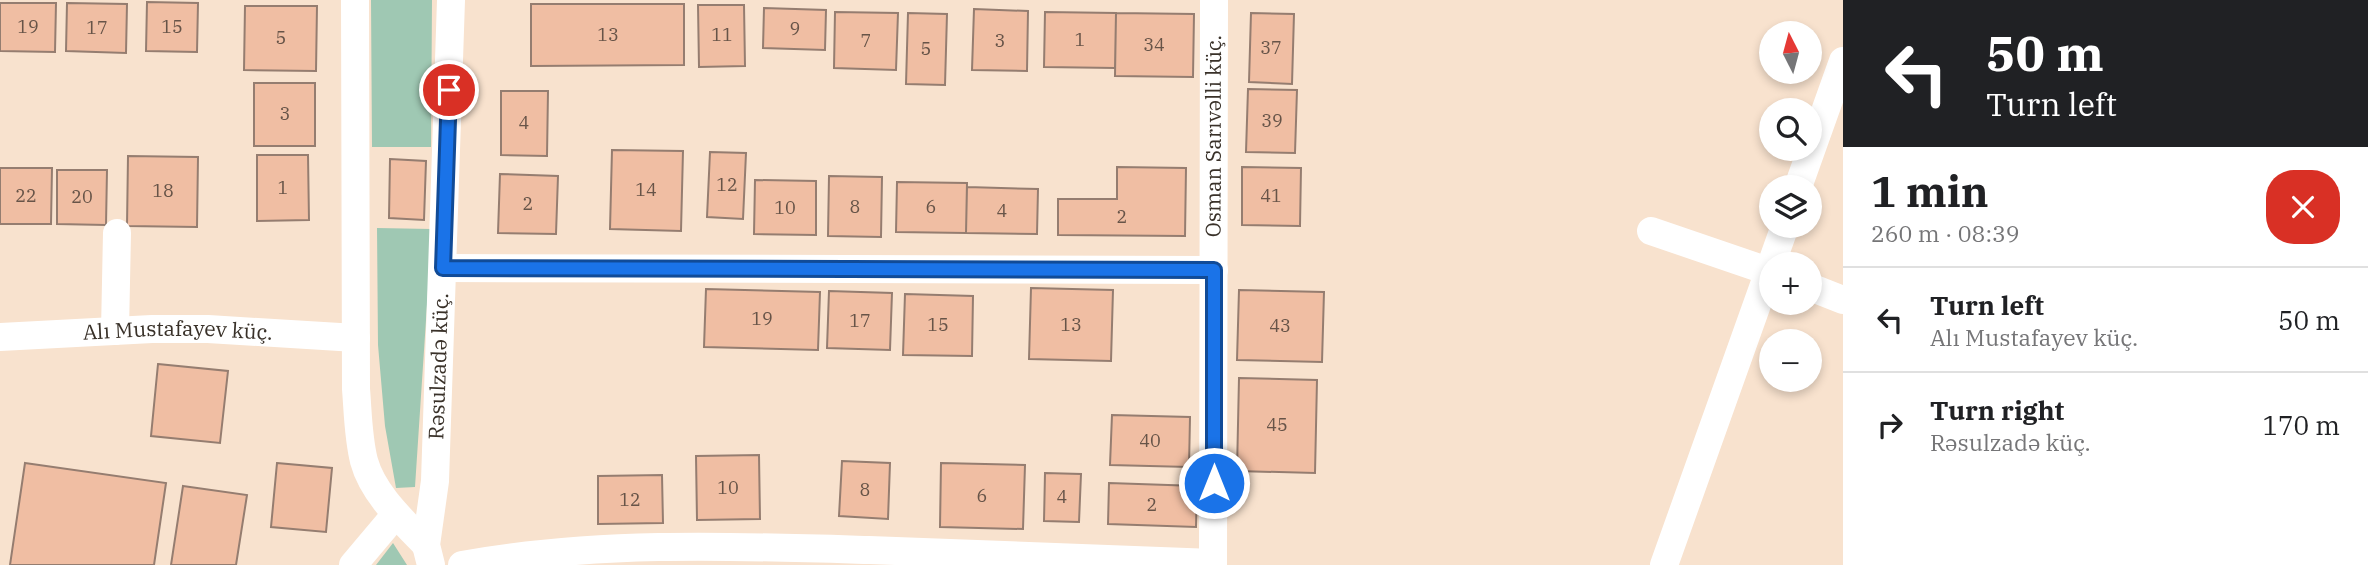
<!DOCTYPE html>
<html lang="en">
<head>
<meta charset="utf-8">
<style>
  body { margin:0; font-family:"IBM Plex Serif",serif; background:#f6f6f6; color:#202124; height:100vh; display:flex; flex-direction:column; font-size:26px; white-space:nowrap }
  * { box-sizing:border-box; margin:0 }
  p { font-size:23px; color:#757577 }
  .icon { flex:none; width:38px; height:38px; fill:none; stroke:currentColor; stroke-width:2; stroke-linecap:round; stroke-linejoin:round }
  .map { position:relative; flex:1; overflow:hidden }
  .details { display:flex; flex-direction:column; background:#fff; width:525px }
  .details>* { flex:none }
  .guide { background:#202124; color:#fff; overflow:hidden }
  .needle { width:46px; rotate:354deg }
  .controls { position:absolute; left:1759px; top:21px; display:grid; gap:14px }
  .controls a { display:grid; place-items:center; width:63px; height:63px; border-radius:50%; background:#fff; box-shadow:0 4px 10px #0003; font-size:35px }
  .pin { position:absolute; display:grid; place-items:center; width:60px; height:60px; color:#fff; margin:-30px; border:4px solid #fff; border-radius:50%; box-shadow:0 2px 7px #0007 }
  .me { position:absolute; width:77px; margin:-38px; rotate:0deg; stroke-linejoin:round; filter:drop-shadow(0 0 5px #0008) }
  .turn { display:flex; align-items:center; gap:24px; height:147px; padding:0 28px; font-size:32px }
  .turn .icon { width:91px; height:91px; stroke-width:2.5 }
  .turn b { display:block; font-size:49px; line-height:60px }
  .round { display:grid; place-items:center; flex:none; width:74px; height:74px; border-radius:28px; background:#f6f6f6 }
  .head { display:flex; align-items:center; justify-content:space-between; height:119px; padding:0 28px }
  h1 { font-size:42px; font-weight:700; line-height:52px }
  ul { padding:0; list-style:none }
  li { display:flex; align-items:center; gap:21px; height:105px; padding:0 28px; border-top:2px solid #e0e0e0 }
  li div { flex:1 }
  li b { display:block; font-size:26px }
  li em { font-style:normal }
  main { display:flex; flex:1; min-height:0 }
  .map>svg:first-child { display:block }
  .green { fill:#9fc8b3 }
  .building { fill:#f0bea3; stroke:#957d70; stroke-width:2 }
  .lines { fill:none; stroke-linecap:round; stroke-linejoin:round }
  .minor { stroke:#fff; stroke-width:28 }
  .route-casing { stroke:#114b97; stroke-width:18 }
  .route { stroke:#1a73e8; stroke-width:12 }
  .labels { text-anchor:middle; stroke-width:5; stroke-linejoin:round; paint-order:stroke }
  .number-label { font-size:18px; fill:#675448 }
  .street-label { font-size:21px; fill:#393129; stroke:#fff }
</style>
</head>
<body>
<main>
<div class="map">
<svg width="1843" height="565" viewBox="0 0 1843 565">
  <rect width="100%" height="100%" fill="#f8e2ce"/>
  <path class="green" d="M371,0H432L431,147H372Z
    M377,228L432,229L415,487L396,488L385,426L378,345Z
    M393,543L407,565H376Z"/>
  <path class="building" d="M147,2L198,3L197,52L146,51Z
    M0,3H56L55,52L0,51Z
    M67,3L127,4L126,53L66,51Z
    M531,4H684V65L531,66Z
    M698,5H744L745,66L699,67Z
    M245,6H317L316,71L244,70Z
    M764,8L826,10L825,50L763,48Z
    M974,9L1028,11L1027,71L972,70Z
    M835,12L898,13L896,70L834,68Z
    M1045,12L1116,13L1115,68L1044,67Z
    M908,13L947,14L945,85L906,84Z
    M1116,13L1194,14L1193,77L1115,76Z
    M1251,13L1294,14L1292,84L1249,82Z
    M254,83H315V146H254Z
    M1248,89L1297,90L1295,153L1246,152Z
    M501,91H548L547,156L501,155Z
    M612,150L683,151L681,231L610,229Z
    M710,152L746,153L743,219L707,217Z
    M257,155H308L309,220L257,221Z
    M128,156L198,157L197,227L127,226Z
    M390,159L426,161L424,220L389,218Z
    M1117,167L1186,168L1185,236L1058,235V199H1117Z
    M1242,167L1301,168L1300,226L1242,225Z
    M0,168H52L51,224H0Z
    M57,170H107L106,225L57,224Z
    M500,174L558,176L556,234L498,233Z
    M829,176L882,177L881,237L828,236Z
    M755,180L816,181V235L754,234Z
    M897,182L967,183L966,233L896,232Z
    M967,187L1038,189L1037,234L966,233Z
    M1031,288L1113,290L1111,361L1029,359Z
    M706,289L820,292L818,350L704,347Z
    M1239,290L1324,292L1322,362L1237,360Z
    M829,291L892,293L890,350L827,348Z
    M905,294L973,296L972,356L903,355Z
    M158,364L228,371L220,443L151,436Z
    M1239,378L1317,380L1315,473L1237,471Z
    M1112,415L1190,417L1189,467L1110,465Z
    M759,455L760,519L697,520L696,456Z
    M842,461L890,463L888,519L839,516Z
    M25,463L166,483L154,565H10Z
    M277,463L332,468L326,532L271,527Z
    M941,463L1025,465L1023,529L940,527Z
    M1045,473L1081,474L1079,522L1044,521Z
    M662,475L663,523L598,524V476Z
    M1109,483L1197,486L1196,527L1108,524Z
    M183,486L247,495L236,565H171Z"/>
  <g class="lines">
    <g class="minor">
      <path d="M355,0L356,389C358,413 358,437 364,461C373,494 403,521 426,545"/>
      <path d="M1798,187L1843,61"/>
      <path d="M1651,231L1771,272"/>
      <path d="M443,268L1214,270"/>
      <path d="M1810,287L1843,300"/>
      <path d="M115,331L117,233"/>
      <path id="s1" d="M0,337L152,329H208L356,338"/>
      <path d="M353,565L396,514"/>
      <path id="s2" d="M431,565L426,545L435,481L451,0"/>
      <path d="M462,565C595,541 734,546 869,550C984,555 1099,559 1213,563"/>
      <path id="s3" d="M1213,565L1214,0"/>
      <path d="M1664,565L1785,226"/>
    </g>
  </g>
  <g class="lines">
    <defs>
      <path id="route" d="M449,90L443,268L1214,270V483"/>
    </defs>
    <use href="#route" class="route-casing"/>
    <use href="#route" class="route"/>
  </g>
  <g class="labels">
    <g class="number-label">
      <text x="28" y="33">19</text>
      <text x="172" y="33">15</text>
      <text x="97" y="34">17</text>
      <text x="795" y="35">9</text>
      <text x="608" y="41">13</text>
      <text x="722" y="41">11</text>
      <text x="281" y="44">5</text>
      <text x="1080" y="46">1</text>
      <text x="866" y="47">7</text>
      <text x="1000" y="47">3</text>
      <text x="1154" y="51">34</text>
      <text x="1271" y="54">37</text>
      <text x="926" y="55">5</text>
      <text x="285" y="120">3</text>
      <text x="1272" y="127">39</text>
      <text x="524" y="129">4</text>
      <text x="727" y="191">12</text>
      <text x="283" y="194">1</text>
      <text x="646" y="196">14</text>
      <text x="163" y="197">18</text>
      <text x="26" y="202">22</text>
      <text x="1271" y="202">41</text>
      <text x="82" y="203">20</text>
      <text x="528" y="210">2</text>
      <text x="855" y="213">8</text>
      <text x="931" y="213">6</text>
      <text x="785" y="214">10</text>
      <text x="1002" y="217">4</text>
      <text x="1122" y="223">2</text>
      <text x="762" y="325">19</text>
      <text x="860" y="327">17</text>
      <text x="938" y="331">15</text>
      <text x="1071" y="331">13</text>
      <text x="1280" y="332">43</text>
      <text x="1277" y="431">45</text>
      <text x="1150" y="447">40</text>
      <text x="728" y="494">10</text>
      <text x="865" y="496">8</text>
      <text x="982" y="502">6</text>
      <text x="1062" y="503">4</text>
      <text x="630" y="506">12</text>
      <text x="1152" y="511">2</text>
    </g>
    <g class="street-label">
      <text dy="7" stroke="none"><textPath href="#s3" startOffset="429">Osman Sarıvəlli küç.</textPath></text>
      <text dy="7" stroke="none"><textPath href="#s1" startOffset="178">Alı Mustafayev küç.</textPath></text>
      <text dy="7" stroke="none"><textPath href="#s2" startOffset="200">Rəsulzadə küç.</textPath></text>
    </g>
  </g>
</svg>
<div class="controls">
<a><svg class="needle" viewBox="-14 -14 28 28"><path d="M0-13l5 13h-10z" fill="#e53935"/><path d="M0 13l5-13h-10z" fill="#757577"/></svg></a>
<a><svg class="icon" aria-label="search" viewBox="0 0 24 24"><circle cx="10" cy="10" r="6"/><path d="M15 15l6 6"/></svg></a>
<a><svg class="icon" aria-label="layers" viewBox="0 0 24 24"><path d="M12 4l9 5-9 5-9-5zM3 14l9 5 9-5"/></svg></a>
<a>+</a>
<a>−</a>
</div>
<div class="pin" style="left:449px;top:90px;background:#d93025"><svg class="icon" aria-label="arrive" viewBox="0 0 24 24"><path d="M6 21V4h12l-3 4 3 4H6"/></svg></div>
<svg class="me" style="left:1214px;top:483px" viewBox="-20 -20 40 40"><circle r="17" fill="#1a73e8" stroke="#fff" stroke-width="3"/><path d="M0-11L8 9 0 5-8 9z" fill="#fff"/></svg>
</div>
<section class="details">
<div class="guide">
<div class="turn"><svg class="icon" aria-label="left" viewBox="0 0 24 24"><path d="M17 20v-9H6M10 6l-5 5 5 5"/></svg><div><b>50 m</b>Turn left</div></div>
</div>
<div class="head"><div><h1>1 min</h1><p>260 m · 08:39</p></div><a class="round" style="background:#d93025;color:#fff"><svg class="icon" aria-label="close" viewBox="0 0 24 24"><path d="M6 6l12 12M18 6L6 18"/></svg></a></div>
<ul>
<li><svg class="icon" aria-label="left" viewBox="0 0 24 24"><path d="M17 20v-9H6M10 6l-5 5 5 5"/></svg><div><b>Turn left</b><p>Alı Mustafayev küç.</p></div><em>50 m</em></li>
<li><svg class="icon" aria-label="right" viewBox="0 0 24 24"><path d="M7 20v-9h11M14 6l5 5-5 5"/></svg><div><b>Turn right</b><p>Rəsulzadə küç.</p></div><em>170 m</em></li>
</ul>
</section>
</main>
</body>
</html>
